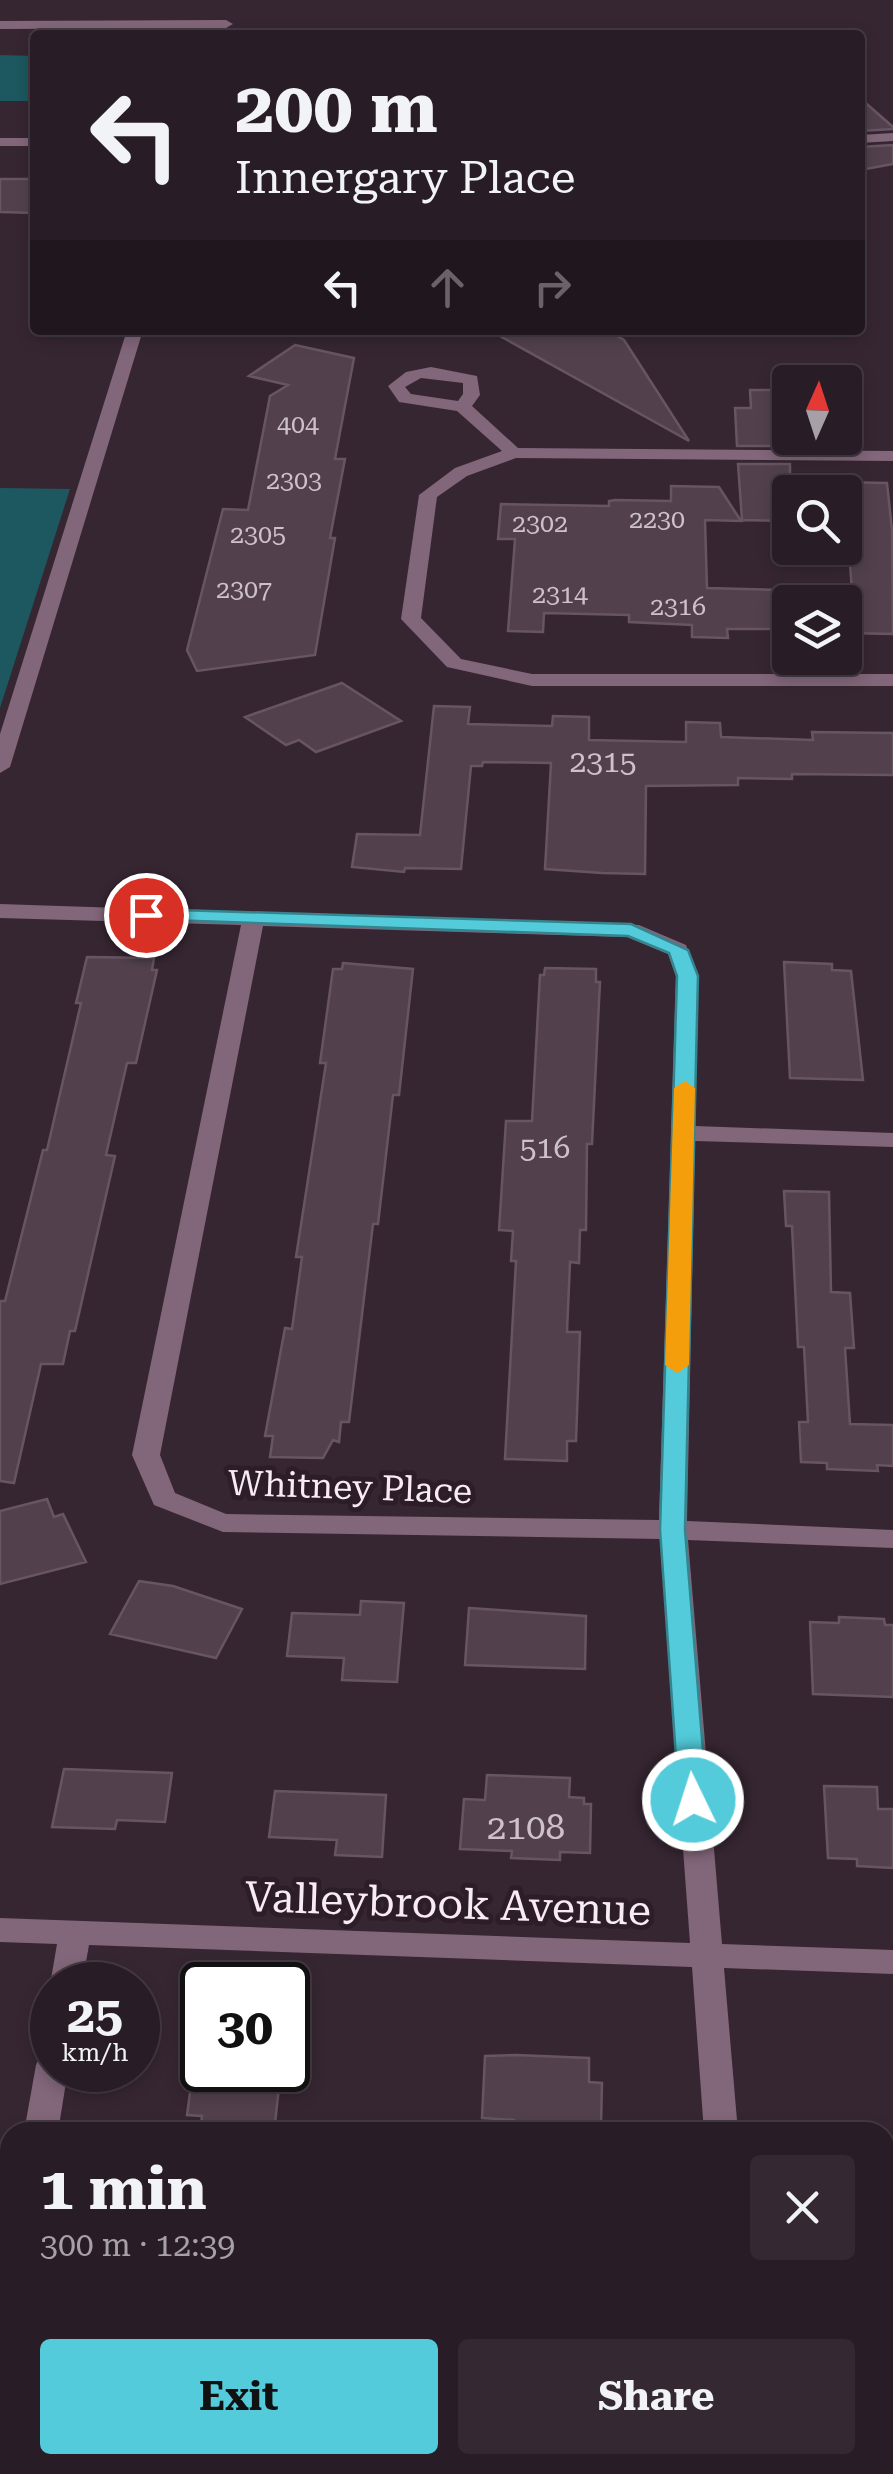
<!DOCTYPE html>
<html lang="en">
<head>
<meta charset="utf-8">
<style>
  body { margin:0; font-family:"Roboto Serif",serif; background:#342932; color:#f1f3f6; height:100vh; display:flex; flex-direction:column; font-size:38px; white-space:nowrap }
  * { box-sizing:border-box; margin:0 }
  p { font-size:32px; color:#a5a1a7 }
  .icon { flex:none; width:55px; height:55px; fill:none; stroke:currentColor; stroke-width:2; stroke-linecap:round; stroke-linejoin:round }
  .map { position:relative; flex:1; overflow:hidden }
  .drawer { position:absolute; left:0px; top:2122px; width:895px; height:352px; display:flex; flex-direction:column; background:#281c26; border-radius:30px 30px 0 0; box-shadow:0 5px 15px #0003,0 0 0 2px #443a43 }
  .drawer>* { flex:none }
  .hud { position:absolute; left:30px; top:30px; width:835px; height:305px; border-radius:10px; box-shadow:0 5px 15px #0003,0 0 0 2px #443a43; background:#281c26; color:#f1f3f6; overflow:hidden }
  .needle { width:65px; rotate:3deg }
  .controls { position:absolute; left:772px; top:365px; display:grid; gap:20px }
  .controls a { display:grid; place-items:center; width:90px; height:90px; border-radius:10px; background:#281c26; box-shadow:0 5px 15px #0003,0 0 0 2px #443a43; font-size:50px }
  .speed { position:absolute; left:30px; top:1962px; display:flex; gap:20px; font-size:50px; font-weight:700; text-align:center }
  .speed>* { display:grid; place-content:center; width:130px; height:130px; border-radius:50%; background:#281c26; box-shadow:0 5px 15px #0003,0 0 0 2px #443a43; line-height:1 }
  .speed small { font-size:25px; font-weight:400 }
  .speed .limit { border:5px solid #111; border-radius:15px; background:#fff; color:#111 }
  .pin { position:absolute; display:grid; place-items:center; width:85px; height:85px; color:#fff; margin:-42px; border:5px solid #fff; border-radius:50%; box-shadow:0 2px 10px #0007 }
  .me { position:absolute; width:110px; margin:-55px; rotate:356deg; stroke-linejoin:round; filter:drop-shadow(0 0 8px #0008) }
  .turn { display:flex; align-items:center; gap:35px; height:210px; padding:0 40px; font-size:45px }
  .turn .icon { width:130px; height:130px; stroke-width:2.5 }
  .turn b { display:block; font-size:70px; line-height:85px }
  .lanes { display:flex; align-items:center; height:95px; padding:0 40px; background:#0003; justify-content:center; gap:50px; direction:ltr }
  .lanes .off { opacity:.35 }
  .round { display:grid; place-items:center; flex:none; width:105px; height:105px; border-radius:10px; background:#342932 }
  .head { display:flex; align-items:center; justify-content:space-between; height:170px; padding:0 40px }
  h1 { font-size:60px; font-weight:700; line-height:75px }
  .button { display:flex; gap:20px; margin-top:auto; padding:20px 40px }
  .button a { flex:1; height:115px; border-radius:10px; background:#53cbda; color:#111; font-size:40px; font-weight:700; line-height:115px; text-align:center }
  .button a+a { background:#342932; color:#f1f3f6 }
  .map>svg:first-child { display:block }
  .water { fill:#1d575f }
  .building { fill:#52414d; stroke:#675562; stroke-width:2.5 }
  .lines { fill:none; stroke-linecap:round; stroke-linejoin:round }
  .minor { fill:#82667a; fill-rule:evenodd }
  .route { fill:#53cbda; stroke:#36848e; stroke-width:2.5 }
  .slow { fill:#f59e0b }
  .labels { text-anchor:middle; stroke-width:10; stroke-linejoin:round; paint-order:stroke }
  .far-number-label { font-size:25px; fill:#cec1ca }
  .number-label { font-size:30px; fill:#cec1ca }
  .street-label { font-size:35px; fill:#f7ecf4; stroke:#2c1d28 }
  .near-number-label { font-size:35px; fill:#cec1ca }
  .near-street-label { font-size:42px; fill:#f7ecf4; stroke:#2c1d28 }
</style>
</head>
<body>
<div class="map">
<svg width="893" height="2474" viewBox="0 0 893 2474">
  <rect width="100%" height="100%" fill="#362632"/>
  <path class="water" d="M0,55L35,56V101H0Z
    M0,488L70,489L0,708Z"/>
  <path class="building" d="M860,98L893,127V129L860,131Z
    M893,145V164L860,170V147Z
    M0,179H35V213L0,212Z
    M489,330H572L592,334L607,330L624,340L689,441Z
    M295,345L354,358L335,459H345L330,538H335L315,655L197,671L187,650L223,509L248,510L270,396L288,385L249,376Z
    M750,390H790V446H737L735,408H751Z
    M738,464H790V481L887,483L892,530L893,634L845,633V602H790V629H727L728,638L692,637V625L629,622V615L544,613L543,632L508,631L515,539H498L501,504L609,506V501L615,500L671,501V486L719,487L741,521L705,520L707,588L852,592L845,492H790V521L742,520Z
    M342,683L401,721L316,752L299,740L286,745L245,717Z
    M434,706L470,707L468,724L552,726L553,716L589,717V740L686,742V722L720,723L721,737L813,740L812,732L893,733V775L792,774V779L738,778V785L646,786L645,874L602,873L545,869L551,763L483,762L482,766H471L461,869L405,868L404,872L352,867L357,834L420,835Z
    M87,957L154,958L152,970H157L136,1063H127L106,1155L115,1156L75,1331H70L63,1364H41L14,1483L0,1481V1301H5L43,1150H47L81,1003H76Z
    M784,962L832,964V970L851,971L863,1080L790,1078Z
    M343,963L413,969L399,1095H393L378,1224H373L349,1422H341L339,1442L333,1440L323,1458L270,1457L273,1436H265L285,1328L292,1329L302,1257H296L326,1063H320L333,969H342Z
    M545,968L596,969V982H600L592,1144H587L586,1230H580L579,1263L570,1262L567,1332H580L576,1441H567V1461L505,1459L516,1261H511L513,1231L499,1230L506,1121H532L540,975H544Z
    M784,1191L829,1192L831,1292L850,1293L854,1348H845L850,1424L893,1425V1466L877,1465L878,1471L827,1469V1463L801,1462L799,1422H808L804,1347H798L792,1226H786Z
    M47,1499L54,1517L63,1514L86,1562L0,1584V1511Z
    M139,1581L173,1586L242,1609L216,1658L110,1634Z
    M361,1601L404,1603L397,1682L342,1680L344,1658L287,1656L292,1613L360,1615Z
    M469,1608L586,1616L585,1669L465,1665Z
    M839,1617L884,1619L885,1625H893V1697L813,1694L810,1622L839,1623Z
    M64,1769L172,1773L165,1822L117,1820L115,1829L52,1827Z
    M487,1775L570,1778L569,1797L584,1798V1804H591L590,1853L560,1852V1860L511,1858L512,1851L460,1849L464,1799L485,1800Z
    M824,1786L877,1787L878,1809H893V1868L857,1866V1859L828,1858Z
    M275,1791L386,1795L382,1857L335,1855L337,1840L269,1837Z
    M516,2055L589,2058V2082L602,2083L601,2125L588,2124V2132H514V2120L482,2118L485,2056Z
    M193,2070H281L274,2132H200L202,2116L187,2115Z"/>
  <g class="lines">
    <path class="minor" d="M0,21L226,20L233,24L226,28L0,29Z
      M893,133V141L860,143V135Z
      M0,138H35V146H0Z
      M127,330H143L10,767L0,773V734Z
      M431,367L477,376L480,395L472,406L518,448L893,451V461L516,458L467,476L437,497L421,618L461,659L532,674H893V686H532L447,667L401,619L419,495L455,468L502,451L457,411L399,402L388,386L406,372ZM421,378L463,383V394L458,401L411,394L405,387Z
      M0,904L639,925L686,945L698,976L695,1126L893,1133V1147L695,1141L687,1521L893,1530V1548L688,1540L722,1944L893,1950V1974L724,1968L738,2132H704L692,1967L89,1945L82,1985H52V1990L50,1985L57,1944L0,1942V1918L690,1943L660,1539L223,1532L154,1505L132,1455L241,925L0,918ZM263,926L627,937L668,954L676,976L659,1520L226,1514L175,1493L160,1455Z
      M52,2052V2070H68L58,2132H24L36,2065L40,2056Z
      M885,2404L893,2407V2444L885,2441Z
      M48,2465H84L88,2474H52Z"/>
  </g>
  <path class="route" d="M146,909L631,924L688,950L698,976L685,1530L707,1800L703,1807H683L679,1800L660,1530L677,976L669,953L628,936L139,919V911Z"/>
  <path class="slow" d="M685,1081L695,1088L689,1365L677,1373L665,1365L674,1088Z"/>
  <g class="labels">
    <g class="far-number-label">
      <text x="298" y="433">404</text>
      <text x="294" y="489">2303</text>
      <text x="657" y="528">2230</text>
      <text x="540" y="532">2302</text>
      <text x="258" y="543">2305</text>
      <text x="244" y="598">2307</text>
      <text x="560" y="603">2314</text>
      <text x="678" y="615">2316</text>
    </g>
    <g class="number-label">
      <text x="603" y="772">2315</text>
      <text x="545" y="1158">516</text>
    </g>
    <g class="street-label">
      <text transform="translate(350 1487) rotate(2)" y="12">Whitney Place</text>
    </g>
    <g class="near-number-label">
      <text x="526" y="1839">2108</text>
    </g>
    <g class="near-street-label">
      <text transform="translate(448 1903) rotate(2)" y="15">Valleybrook Avenue</text>
    </g>
  </g>
</svg>
<div class="controls">
<a><svg class="needle" viewBox="-14 -14 28 28"><path d="M0-13l5 13h-10z" fill="#e53935"/><path d="M0 13l5-13h-10z" fill="#a5a1a7"/></svg></a>
<a><svg class="icon" aria-label="search" viewBox="0 0 24 24"><circle cx="10" cy="10" r="6"/><path d="M15 15l6 6"/></svg></a>
<a><svg class="icon" aria-label="layers" viewBox="0 0 24 24"><path d="M12 4l9 5-9 5-9-5zM3 14l9 5 9-5"/></svg></a>
</div>
<div class="speed"><div>25<small>km/h</small></div><div class="limit">30</div></div>
<div class="pin" style="left:146px;top:915px;background:#d93025"><svg class="icon" aria-label="arrive" viewBox="0 0 24 24"><path d="M6 21V4h12l-3 4 3 4H6"/></svg></div>
<svg class="me" style="left:693px;top:1800px" viewBox="-20 -20 40 40"><circle r="17" fill="#53cbda" stroke="#fff" stroke-width="3"/><path d="M0-11L8 9 0 5-8 9z" fill="#fff"/></svg>
<div class="hud">
<div class="turn"><svg class="icon" aria-label="left" viewBox="0 0 24 24"><path d="M17 20v-9H6M10 6l-5 5 5 5"/></svg><div><b>200 m</b>Innergary Place</div></div>
<div class="lanes"><svg class="icon" aria-label="left" viewBox="0 0 24 24"><path d="M17 20v-9H6M10 6l-5 5 5 5"/></svg><svg class="icon off" aria-label="ahead" viewBox="0 0 24 24"><path d="M12 20V5M6 11l6-6 6 6"/></svg><svg class="icon off" aria-label="right" viewBox="0 0 24 24"><path d="M7 20v-9h11M14 6l5 5-5 5"/></svg></div>
</div>
<section class="drawer">
<div class="head"><div><h1>1 min</h1><p>300 m · 12:39</p></div><a class="round"><svg class="icon" aria-label="close" viewBox="0 0 24 24"><path d="M6 6l12 12M18 6L6 18"/></svg></a></div>
<div class="button"><a>Exit</a><a>Share</a></div>
</section>
</div>
</body>
</html>
